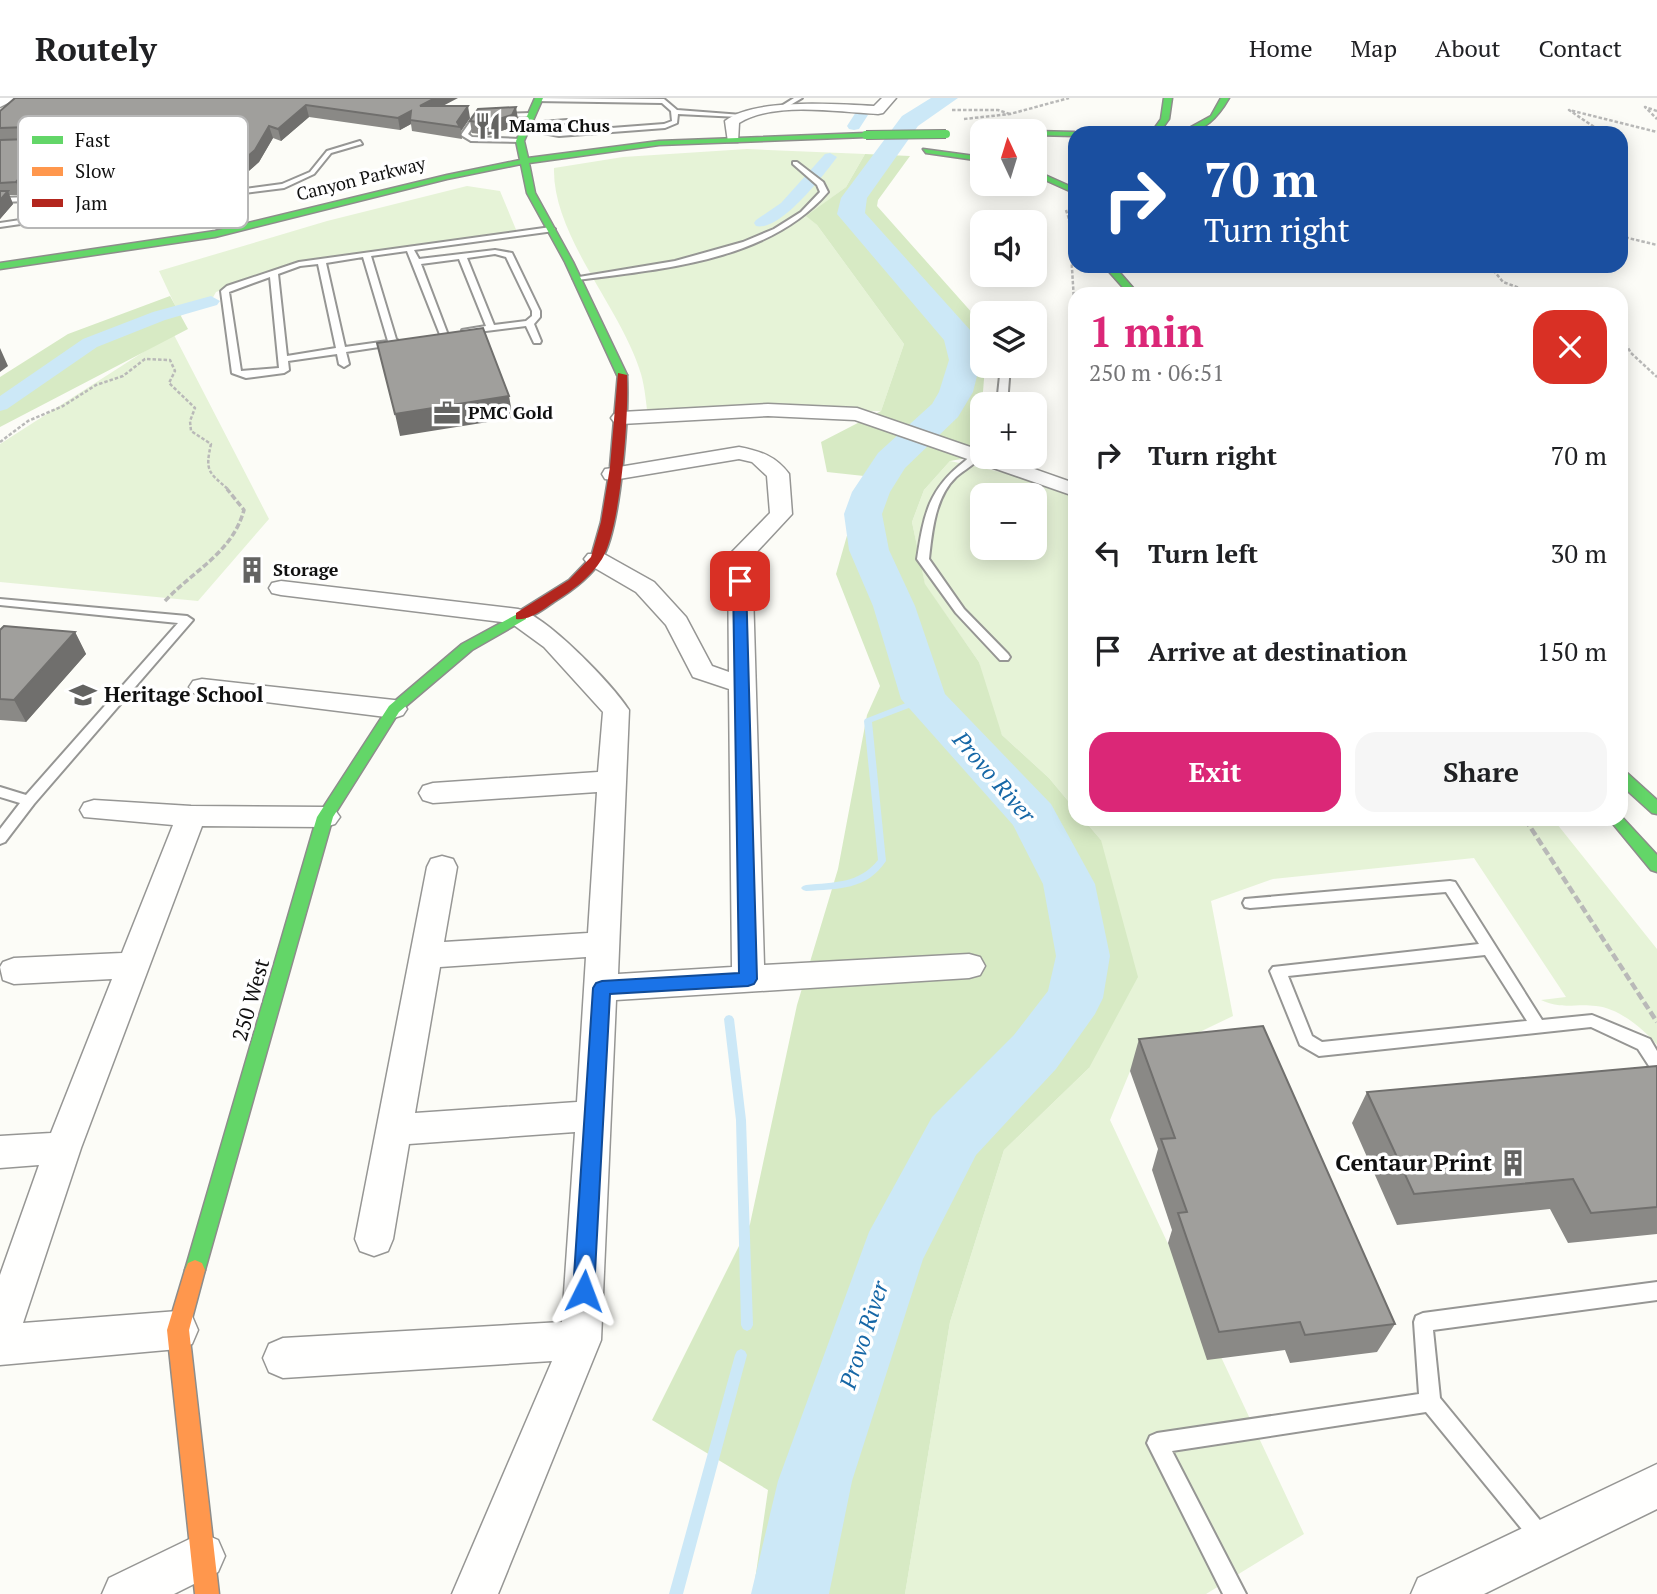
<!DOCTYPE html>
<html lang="en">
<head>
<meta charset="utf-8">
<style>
  body { margin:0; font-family:"PT Serif",serif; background:#f6f6f6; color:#202124; height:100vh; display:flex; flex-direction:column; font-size:26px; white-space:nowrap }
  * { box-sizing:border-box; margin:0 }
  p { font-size:23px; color:#757577 }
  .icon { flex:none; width:38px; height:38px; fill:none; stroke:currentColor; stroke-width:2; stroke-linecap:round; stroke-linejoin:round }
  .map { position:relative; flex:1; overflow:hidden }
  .sheet { position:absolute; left:1068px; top:189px; width:560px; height:539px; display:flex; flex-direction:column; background:#fff; border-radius:21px; box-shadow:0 4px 18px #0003 }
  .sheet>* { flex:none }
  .top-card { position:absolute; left:1068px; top:28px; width:560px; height:147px; border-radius:21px; box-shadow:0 4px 18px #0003; background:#1a4fa0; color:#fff; overflow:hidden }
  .needle { width:46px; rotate:356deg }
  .fabs { position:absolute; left:970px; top:21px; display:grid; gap:14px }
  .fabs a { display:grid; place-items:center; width:77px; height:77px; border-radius:14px; background:#fff; box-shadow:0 4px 18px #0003; font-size:35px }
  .pin { position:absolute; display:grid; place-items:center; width:60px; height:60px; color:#fff; margin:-30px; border-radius:14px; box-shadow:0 4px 10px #0006 }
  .me { position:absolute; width:77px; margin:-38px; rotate:3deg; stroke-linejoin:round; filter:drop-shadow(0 0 5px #0008) }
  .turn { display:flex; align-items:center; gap:24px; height:147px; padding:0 21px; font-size:32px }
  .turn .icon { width:91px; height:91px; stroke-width:2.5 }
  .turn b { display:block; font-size:49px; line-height:60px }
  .round { display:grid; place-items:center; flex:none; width:74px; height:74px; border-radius:21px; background:#f6f6f6 }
  .summary { display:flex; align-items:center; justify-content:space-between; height:119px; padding:0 21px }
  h1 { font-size:42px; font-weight:600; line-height:52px; color:#db2777 }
  .primary-button { display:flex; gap:14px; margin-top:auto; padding:14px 21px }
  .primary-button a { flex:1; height:80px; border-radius:21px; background:#db2777; color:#fff; font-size:28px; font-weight:600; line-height:80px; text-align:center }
  .primary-button a+a { background:#f6f6f6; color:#202124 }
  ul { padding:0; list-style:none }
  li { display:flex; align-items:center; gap:21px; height:98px; padding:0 21px }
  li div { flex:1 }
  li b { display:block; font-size:26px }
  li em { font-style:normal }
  header { display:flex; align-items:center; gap:42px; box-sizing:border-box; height:98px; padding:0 35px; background:#fff; border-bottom:2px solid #e0e0e0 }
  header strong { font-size:33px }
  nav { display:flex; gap:38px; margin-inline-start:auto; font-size:24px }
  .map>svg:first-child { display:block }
  .green { fill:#e6f3d7; fill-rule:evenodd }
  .forest { fill:#d7eac4 }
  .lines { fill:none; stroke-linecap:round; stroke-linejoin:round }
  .stream { fill:#cce8f7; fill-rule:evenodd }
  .canal { fill:#cce8f7; fill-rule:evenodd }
  .river { fill:#cce8f7; fill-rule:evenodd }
  .lane-casing { stroke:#969694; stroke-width:4 }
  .street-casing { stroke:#969694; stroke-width:3 }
  .fast-casing { stroke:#8d8d8b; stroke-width:3 }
  .slow-casing { stroke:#8d8d8b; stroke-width:3 }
  .jam-casing { stroke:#8d8d8b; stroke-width:3 }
  .path-far2 { stroke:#b9b9b8; stroke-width:2.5; stroke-dasharray:3.5 2; stroke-linecap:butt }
  .path-far1 { stroke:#b9b9b8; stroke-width:3.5; stroke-dasharray:6 2.5; stroke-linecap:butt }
  .path { stroke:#b9b9b8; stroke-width:4.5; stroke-dasharray:8 3.5; stroke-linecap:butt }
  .lane { fill:#fffffe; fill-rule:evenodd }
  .street { fill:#fffffe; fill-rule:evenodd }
  .fast { fill:#63d668; fill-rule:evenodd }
  .slow { fill:#ff974d; fill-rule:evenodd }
  .jam { fill:#b3261e; fill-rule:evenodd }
  .fast-bridge-casing { stroke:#848481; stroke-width:10; stroke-linecap:butt }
  .fast-bridge { stroke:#63d668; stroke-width:8 }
  .wall { fill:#8a8986 }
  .shaded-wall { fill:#706f6d }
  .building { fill:#a09f9c; stroke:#706f6d; stroke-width:2 }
  .route { fill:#1a73e8; stroke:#114b97; stroke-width:2 }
  .labels { text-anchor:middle; stroke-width:7; stroke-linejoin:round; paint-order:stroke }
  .far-poi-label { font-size:18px; font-weight:bold; fill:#101010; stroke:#fff; text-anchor:start }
  .far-street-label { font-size:18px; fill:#101010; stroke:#fff }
  .poi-label { font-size:21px; font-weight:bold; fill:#101010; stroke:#fff; text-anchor:start }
  .street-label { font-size:21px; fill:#101010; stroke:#fff }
  .water-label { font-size:23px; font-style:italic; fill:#1667a6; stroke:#fff }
  .near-poi-label { font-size:24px; font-weight:bold; fill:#101010; stroke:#fff; text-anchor:end }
  .key { fill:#fff; stroke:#b7b7b7; stroke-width:2 }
  .key-label { font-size:19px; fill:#101010 }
</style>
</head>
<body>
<header>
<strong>Routely</strong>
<nav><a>Home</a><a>Map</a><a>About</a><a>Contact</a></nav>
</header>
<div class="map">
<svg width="1657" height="1496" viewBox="0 0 1657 1496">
  <rect width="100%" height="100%" fill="#fcfcf7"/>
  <path class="green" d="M747,51L865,56L846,89L807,118L817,127L904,246L881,313L648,319C646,305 645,290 641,276C622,211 552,138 554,70L623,59Z
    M467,88L500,93L517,134L297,165L216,194L211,203L180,218L159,173L327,123Z
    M173,235L269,421L198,503L0,484V346Z
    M950,363L1010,376L1074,398V710L1049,680L1002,637L987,601L979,564L925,487L912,424L924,392ZM982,397H1034V450H982Z
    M1083,721H1553L1657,851V947C1643,930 1618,910 1596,908C1575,905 1562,912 1541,902L1566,899L1474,760L1273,781L1211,803L1233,918L1133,966L1110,1022L1304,1436L1206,1496H905L950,1224L1004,1052L1089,970L1101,742Z"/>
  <path class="forest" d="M865,56L910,58L878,102L877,108L982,226V268H985L978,358L950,363L924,392L912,424L925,486L979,564L1002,637L1049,680L1074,710V721H1083L1101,742L1138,879L1089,970L1004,1052L950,1224L905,1496H753L768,1392L652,1322L750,1126L797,907L838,771L867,617L880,588L836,476L864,378L827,374L821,344L881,313L904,246L817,127L806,118L846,89Z
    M170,198L188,231L0,329V279L68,236Z"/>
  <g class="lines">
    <path class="stream" d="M921,599H924L928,601L927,603L872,624L886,763C867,792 838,791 806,793L803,792L801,790L803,788L806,787C834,784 859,786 878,762L864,623L865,621Z
      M729,917L732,918L734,921L746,1022L753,1227L751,1231L747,1233L743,1231L741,1227L736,1022L724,921L726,918Z
      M741,1251L745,1253L747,1257L683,1496H669L735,1257L737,1253Z"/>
    <path class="canal" d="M861,13L868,17L859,31L854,32L849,31L847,28L856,14Z
      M830,55L837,59C824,77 780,134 756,128L754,125L756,122L781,105L825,56Z
      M211,198L220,203L217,207L165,222L97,249L7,311L0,313V298L83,241L153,214Z"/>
    <path class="river" d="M931,0H958L918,28L867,100L865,115L971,233L976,240L981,262L973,294L958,319L905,370L890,394L882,416L889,452L915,508L945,596L1051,706L1095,786L1110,858L1103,900L1095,916L1056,971L976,1057L923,1161L852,1383L829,1496H751L778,1383L869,1134L932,1019L1014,937L1048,893L1056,858L1043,786L1013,727L901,601L873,508L849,452L844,416L852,394L878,355L932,306L939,294L949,262L944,242L837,116L841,100L902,18Z"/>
    <defs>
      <path id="lane" d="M537,0L664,1L677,12L742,17L739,19L678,16L677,25L665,30L559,38L522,31L525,29L559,34L664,26L672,23L671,13L662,5L535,3Z
        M794,0H802L787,9H783V7Z
        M531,15L533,18L479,20L468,36L472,39L520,41L522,44L471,43L461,37L475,17Z
        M567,22L569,25L533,27L530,25Z
        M360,43L362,46L331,55L314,76L284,90L237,96L0,104V100L237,92L282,86L310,74L327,53Z
        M793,64H797L823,84L828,94C769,163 662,171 577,182L573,180L675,163L743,144L774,131L801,114L820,94L817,87L793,66Z
        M148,103H151V107L0,129V125Z
        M551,129L555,131L554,133L414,152L419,161L495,152L512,155L540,213V219L534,226L541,243L540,245H534L526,228L462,236V232L486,228L459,161L421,166L448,237L441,239L407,153L371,158L396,241L400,244L399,246L346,254L349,266L344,269L339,266L337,256L288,263L289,272L284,275L246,280L232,275L221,193L227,188L299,164ZM495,156L506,159L532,213V218L526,223L494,227L467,160ZM363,159L388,243L345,249L326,165ZM318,166L336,250L287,258L278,176L300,168ZM270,179L279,270L241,273L229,194Z
        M1001,268H1010L1007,306H997Z
        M982,348V358C974,367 964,372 956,379C935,399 932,434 929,461L964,511L1008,556L1010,559L1008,562H1000L956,515L917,461C924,417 928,391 965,363C971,358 976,352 982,348Z
        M0,501L187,518L193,522L34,706L5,744L0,746V731L20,705L0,699V689L26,697L178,525L0,507Z
        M1450,783L1455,784L1542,922L1592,917L1650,941L1657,953V973L1651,971L1638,951L1591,929L1319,958L1300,947L1270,873L1273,869L1479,846L1446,794L1250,810L1245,809L1243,805L1245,801ZM1485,857L1527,923L1322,944L1312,938L1288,878Z
        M1657,1184V1202L1433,1232L1440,1300L1548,1432L1552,1439L1548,1446L1541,1450L1534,1446L1426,1314L1172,1353L1246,1496H1223L1147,1345L1150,1338L1157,1335L1419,1296L1414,1224L1416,1218L1423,1215Z"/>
      <path id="street" d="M0,0H18L0,9Z
        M882,0H896L883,15L878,16C836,14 775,3 739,25L738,44H728L725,23C754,0 835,6 874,8Z
        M768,306L857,310L982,353V359H1000L1074,385V398L855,322L768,318L621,326L614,324L611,320L614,316L621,314Z
        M739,349C760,353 776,358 789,376L792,416L752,459L764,867L969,856L980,859L985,868L980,877L969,880L616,902L601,1242L498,1496H452L552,1263L283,1280L269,1274L263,1260L269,1246L283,1240L562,1224L575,1034L409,1046L393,1141L388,1153L374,1158L360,1153L355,1141L427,769L431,761L442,758L453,761L457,769L444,844L588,835L597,694L433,705L423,702L419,695L423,688L433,685L598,674L603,614L544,549L511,525L281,497L272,495L269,490L272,485L281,483L518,511C547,518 612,586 629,612L618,876L732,869L729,591L693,579L666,527L636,494L588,466L584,461L588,456H604L654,484L686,519L712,568L729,574L728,458L770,415L767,378L752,364L739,361L613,382L605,381L602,376L605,371L613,370ZM586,859L577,1004L415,1015L440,869Z
        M202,581L394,602L403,605L407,611L403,617L394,620L193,595L189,589L193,583Z
        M94,702L191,708L325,709L335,712L340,719L335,726L325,729L202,728L81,1050L23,1225L178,1213L192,1218L198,1232L192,1246L178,1251L0,1267V1177L39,1067L0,1070V1038L51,1035L112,881L14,886L3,882L0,869L3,864L14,860L122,855L173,727L84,719L80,712L84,705Z
        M1657,1366V1411L1484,1496H1411L1418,1480Z
        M202,1435L218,1442L225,1458L218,1474L174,1496H102L109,1480Z"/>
      <path id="fast" d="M535,0H543L524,43L528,60L659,43L866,35L870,37L866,39L659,47L529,65L535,95L573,164L627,277L622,280L617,277L565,164L527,95L521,66L447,81L215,139L0,171V165L215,133L447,77L520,62L516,43Z
        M1164,0H1172L1169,21L1159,35H1151L1161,21Z
        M1221,0H1229C1218,19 1204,35 1180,35L1211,18Z
        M1032,33H1034L1074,34L1077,35L1074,38L1034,37Z
        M923,51L982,59V63L926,55Z
        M1034,72L1074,90V95L1034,77Z
        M1104,168H1114L1134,191V195H1128Z
        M521,514L526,515V521L472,552L399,614L333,719L205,1172L202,1179L195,1182L188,1179L185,1172L317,719L389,608L462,546Z
        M1620,672L1625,673L1657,702V716L1652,715L1620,686Z
        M1620,717L1657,757V774L1651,772L1609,721H1620Z"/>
      <path id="slow" d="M195,1162L202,1165L205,1172L189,1232L219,1496H195L167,1232L185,1172L188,1165Z"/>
      <path id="jam" d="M618,275L627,277C629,316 621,430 602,461C591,479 572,493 554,504C544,511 529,523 516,521V515L569,482L591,459L601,424L610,369Z"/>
    </defs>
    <use href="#lane" class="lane-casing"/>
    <use href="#street" class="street-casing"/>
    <use href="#fast" class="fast-casing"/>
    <use href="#slow" class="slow-casing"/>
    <use href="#jam" class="jam-casing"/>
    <path class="path-far2" d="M952,12H998L1010,16
      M1657,13L1645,9L1657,21
      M964,21L1010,16L1069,0
      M1603,35L1569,12L1657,34
      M1066,112L1069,121L1074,203
      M1620,138L1657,147
      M1490,168L1503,184L1536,196
      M1620,236L1631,255L1657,279
      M0,344L28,323L63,308L96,287L123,278L145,261L170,262L175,273L169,285L195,310L190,323L191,333L211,346C205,373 208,374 229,392"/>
    <path class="path-far1" d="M165,503C194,472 232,455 244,412L227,391"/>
    <path class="path" d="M1525,721L1657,924"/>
    <use href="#lane" class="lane"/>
    <use href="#street" class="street"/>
    <use href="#fast" class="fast"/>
    <use href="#slow" class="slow"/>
    <use href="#jam" class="jam"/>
    <defs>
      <path id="fast-bridge" d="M866,37L946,36"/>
    </defs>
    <use href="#fast-bridge" class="fast-bridge-casing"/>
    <use href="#fast-bridge" class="fast-bridge"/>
  </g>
  <path class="wall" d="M15,0L444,8L470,20L461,33L462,41L412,33L411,26L400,32L309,19L281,43L273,40L259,64L235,85L192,87L206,113L135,124L126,100L150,97L151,92L122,93L120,89L92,91L88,78L98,64L49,66L21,97H9L13,106L0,121V13Z
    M518,21L514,29L488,37L472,35L470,23Z
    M0,532L75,534L86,556L26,624L0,622Z
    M1139,941L1395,1226L1377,1254L1290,1265L1285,1252L1207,1262L1168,1145L1172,1132L1152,1072L1158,1051L1130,973Z
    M1657,968V1136L1568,1145L1550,1111L1397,1127L1352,1025L1367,994Z"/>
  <path class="shaded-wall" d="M435,0H458L422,19L420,8Z
    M306,7L309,19L281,43L278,31Z
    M468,8L470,20L461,33L460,29L457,24Z
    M516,9L518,21L514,29L488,37L486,25Z
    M411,13V26L400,32L398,20Z
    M269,28L273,40L259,64L235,85L231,73Z
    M44,53L49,66L21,97L16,84Z
    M8,93L13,106L0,121V102Z
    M202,100L206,113L135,124L130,111Z
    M0,250L8,268L0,274Z
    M509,298L513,320L400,338L395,316Z
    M75,534L86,556L26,624L14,602Z"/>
  <path class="building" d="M15,0H435L420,8H468L457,24L460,29L410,22L411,13L398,20L306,7L278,31L269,28L255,52L231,73L188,74L190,78L118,81L116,77L88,78L108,51L44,53L16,84L0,85V42L208,35L210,26L202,23L0,30V13Z
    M516,9L512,17L486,25L470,23L478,11Z
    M0,93H8L0,102Z
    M483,230L509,298L395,316L377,245Z
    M4,528L75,534L14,602L0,601V532Z
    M1263,928L1395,1226L1305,1237L1300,1224L1219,1234L1178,1115L1187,1114L1161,1041L1175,1040L1139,941Z
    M1657,968V1109L1591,1115L1573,1081L1414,1096L1367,994Z"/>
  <path class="route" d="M740,479L746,483L757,881L754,886L748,888L610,896L594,1193L591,1200L584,1203L576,1200L573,1193L593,890L596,885L602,883L739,875L733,483Z"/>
  <defs>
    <symbol id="restaurant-bare" viewBox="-9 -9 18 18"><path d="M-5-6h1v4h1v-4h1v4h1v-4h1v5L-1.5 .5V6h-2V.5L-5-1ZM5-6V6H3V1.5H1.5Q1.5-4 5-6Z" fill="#636361" stroke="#fff" stroke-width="2.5" paint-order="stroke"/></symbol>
    <symbol id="office-bare" viewBox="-9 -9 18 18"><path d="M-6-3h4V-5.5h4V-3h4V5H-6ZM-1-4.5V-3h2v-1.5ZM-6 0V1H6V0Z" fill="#636361" stroke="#fff" stroke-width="2.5" paint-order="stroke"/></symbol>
    <symbol id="building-bare" viewBox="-9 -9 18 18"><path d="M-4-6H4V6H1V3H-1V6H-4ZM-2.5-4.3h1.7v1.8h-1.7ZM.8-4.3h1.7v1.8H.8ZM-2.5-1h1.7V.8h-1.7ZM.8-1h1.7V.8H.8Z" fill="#636361" stroke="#fff" stroke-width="2.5" paint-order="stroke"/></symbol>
    <symbol id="school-bare" viewBox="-9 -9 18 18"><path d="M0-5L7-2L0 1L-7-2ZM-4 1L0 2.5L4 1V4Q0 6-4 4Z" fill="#636361" stroke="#fff" stroke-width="2.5" paint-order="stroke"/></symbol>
  </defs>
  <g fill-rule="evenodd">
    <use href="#restaurant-bare" x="469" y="9" width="38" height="38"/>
    <use href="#office-bare" x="428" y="296" width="38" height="38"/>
    <use href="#building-bare" x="233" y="453" width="38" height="38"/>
    <use href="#school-bare" x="64" y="578" width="38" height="38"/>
    <use href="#building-bare" x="1494" y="1046" width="38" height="38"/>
  </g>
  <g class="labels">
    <g class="far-poi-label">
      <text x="509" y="34">Mama Chus</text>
      <text x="468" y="321">PMC Gold</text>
      <text x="273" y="478">Storage</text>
    </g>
    <g class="far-street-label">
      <text transform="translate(361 81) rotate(-14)" y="6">Canyon Parkway</text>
    </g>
    <g class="poi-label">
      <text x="104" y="604">Heritage School</text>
    </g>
    <g class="street-label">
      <text transform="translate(251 902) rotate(-74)" y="7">250 West</text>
    </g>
    <g class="water-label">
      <text transform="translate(994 679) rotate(49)" y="8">Provo River</text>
      <text transform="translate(864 1237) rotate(-72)" y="8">Provo River</text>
    </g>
    <g class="near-poi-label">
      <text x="1492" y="1073">Centaur Print</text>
    </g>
  </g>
  <rect x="18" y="18" width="230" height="112" rx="10" class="key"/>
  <rect x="32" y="38" width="31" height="8" fill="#63d668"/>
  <rect x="32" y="69" width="31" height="9" fill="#ff974d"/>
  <rect x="32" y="101" width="31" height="8" fill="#b3261e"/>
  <g class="key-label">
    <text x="75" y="49">Fast</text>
    <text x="75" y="80">Slow</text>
    <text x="75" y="112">Jam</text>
  </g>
</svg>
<div class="fabs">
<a><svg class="needle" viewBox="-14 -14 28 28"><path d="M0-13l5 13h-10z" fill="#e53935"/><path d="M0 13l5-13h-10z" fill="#757577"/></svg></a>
<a><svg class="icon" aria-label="sound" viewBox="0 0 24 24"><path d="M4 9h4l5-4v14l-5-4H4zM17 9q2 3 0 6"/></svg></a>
<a><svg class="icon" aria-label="layers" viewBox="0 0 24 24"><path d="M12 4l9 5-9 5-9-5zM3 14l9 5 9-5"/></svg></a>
<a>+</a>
<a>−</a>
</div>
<div class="pin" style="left:740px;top:483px;background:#d93025"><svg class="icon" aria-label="arrive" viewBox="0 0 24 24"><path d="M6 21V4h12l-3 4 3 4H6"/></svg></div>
<svg class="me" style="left:584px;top:1193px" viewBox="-20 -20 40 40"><path d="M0-17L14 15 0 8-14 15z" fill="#1a73e8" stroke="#fff" stroke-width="4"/></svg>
<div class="top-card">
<div class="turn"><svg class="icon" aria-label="right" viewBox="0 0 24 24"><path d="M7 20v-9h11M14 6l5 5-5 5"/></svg><div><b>70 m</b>Turn right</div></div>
</div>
<section class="sheet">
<div class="summary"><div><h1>1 min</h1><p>250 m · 06:51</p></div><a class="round" style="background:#d93025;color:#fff"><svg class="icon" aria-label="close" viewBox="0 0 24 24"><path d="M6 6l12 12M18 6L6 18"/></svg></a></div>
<ul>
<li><svg class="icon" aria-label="right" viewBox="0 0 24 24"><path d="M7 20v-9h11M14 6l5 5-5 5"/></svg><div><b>Turn right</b></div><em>70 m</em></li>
<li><svg class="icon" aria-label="left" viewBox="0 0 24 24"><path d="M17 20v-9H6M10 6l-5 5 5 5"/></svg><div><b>Turn left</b></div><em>30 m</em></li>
<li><svg class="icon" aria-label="arrive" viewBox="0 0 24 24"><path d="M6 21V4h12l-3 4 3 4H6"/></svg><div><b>Arrive at destination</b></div><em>150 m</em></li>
</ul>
<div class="primary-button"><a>Exit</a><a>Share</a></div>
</section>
</div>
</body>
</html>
